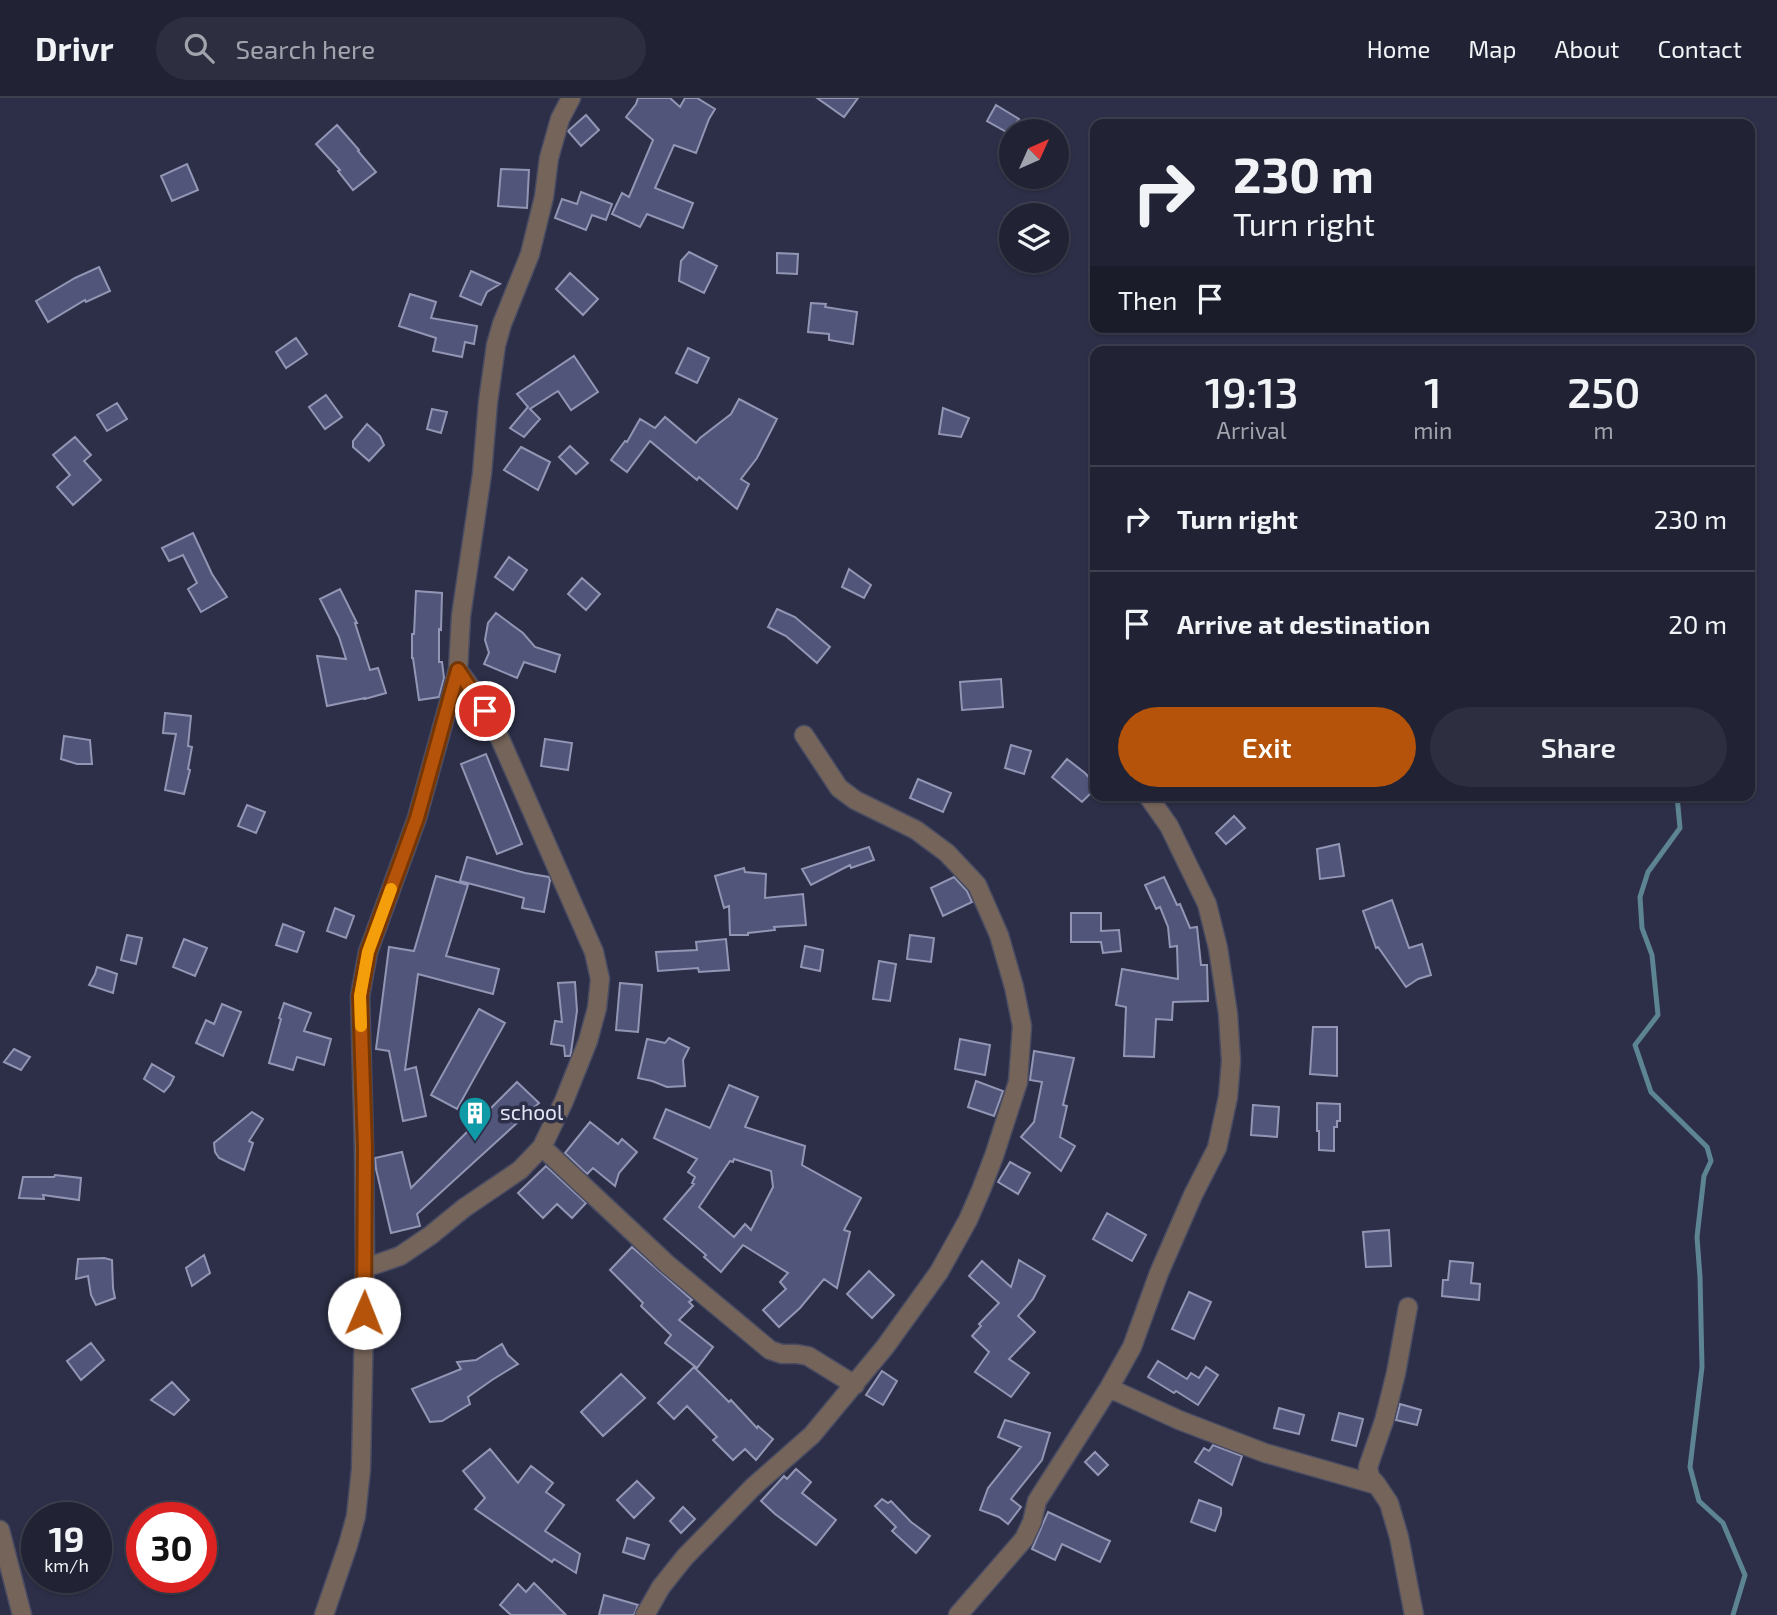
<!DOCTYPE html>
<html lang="en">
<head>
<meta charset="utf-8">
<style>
  body { margin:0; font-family:"Exo 2",sans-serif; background:#2d2f41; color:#f1f3f6; height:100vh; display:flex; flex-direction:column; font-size:26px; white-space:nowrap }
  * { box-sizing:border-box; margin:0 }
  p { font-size:23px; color:#a2a4ad }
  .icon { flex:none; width:38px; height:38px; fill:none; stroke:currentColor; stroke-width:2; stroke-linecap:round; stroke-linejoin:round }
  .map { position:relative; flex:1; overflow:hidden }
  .sheet { position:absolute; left:1090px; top:248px; width:665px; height:455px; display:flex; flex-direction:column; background:#212335; border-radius:14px; box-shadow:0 2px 5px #0004,0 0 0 2px #3e4050 }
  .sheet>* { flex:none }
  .hud { position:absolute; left:1090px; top:21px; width:665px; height:214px; border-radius:14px; box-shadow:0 2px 5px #0004,0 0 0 2px #3e4050; background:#212335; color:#f1f3f6; overflow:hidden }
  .needle { width:46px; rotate:45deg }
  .tools { position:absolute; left:999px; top:21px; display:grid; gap:14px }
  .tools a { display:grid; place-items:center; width:70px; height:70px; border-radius:50%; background:#212335; box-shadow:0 2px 5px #0004,0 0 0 2px #3e4050; font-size:35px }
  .speed { position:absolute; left:21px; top:1404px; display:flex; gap:14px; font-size:35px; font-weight:700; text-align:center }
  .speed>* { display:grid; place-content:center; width:91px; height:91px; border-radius:50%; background:#212335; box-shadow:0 2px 5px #0004,0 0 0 2px #3e4050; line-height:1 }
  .speed small { font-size:18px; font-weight:400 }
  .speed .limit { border:10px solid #d22; background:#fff; color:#111 }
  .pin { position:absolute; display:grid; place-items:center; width:60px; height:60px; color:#fff; margin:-30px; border:4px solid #fff; border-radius:50%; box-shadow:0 2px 7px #0007 }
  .me { position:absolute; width:77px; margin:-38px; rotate:1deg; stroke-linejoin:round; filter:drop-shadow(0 0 5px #0008) }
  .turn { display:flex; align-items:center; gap:24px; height:147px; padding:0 28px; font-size:32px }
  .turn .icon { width:91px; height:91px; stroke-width:2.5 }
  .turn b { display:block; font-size:49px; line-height:60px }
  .then { display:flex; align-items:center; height:66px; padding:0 28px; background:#0003; gap:14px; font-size:26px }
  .eta { display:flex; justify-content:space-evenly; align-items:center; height:119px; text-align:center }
  .eta b { font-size:42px; font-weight:600; line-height:49px }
  .cta { display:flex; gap:14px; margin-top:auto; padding:14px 28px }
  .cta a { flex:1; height:80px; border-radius:42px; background:#b45309; color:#fff; font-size:28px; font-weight:600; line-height:80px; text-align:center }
  .cta a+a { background:#2d2f41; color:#f1f3f6 }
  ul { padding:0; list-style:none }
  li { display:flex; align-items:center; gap:21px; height:105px; padding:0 28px; border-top:2px solid #3e4050 }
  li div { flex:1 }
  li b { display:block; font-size:26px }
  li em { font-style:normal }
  header { display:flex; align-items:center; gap:42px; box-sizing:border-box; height:98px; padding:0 35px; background:#212335; border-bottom:2px solid #3e4050 }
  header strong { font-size:33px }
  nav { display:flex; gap:38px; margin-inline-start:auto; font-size:24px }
  .search { width:490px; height:63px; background:#2d2f41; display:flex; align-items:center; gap:18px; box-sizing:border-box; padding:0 24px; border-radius:38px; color:#a2a4ad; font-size:26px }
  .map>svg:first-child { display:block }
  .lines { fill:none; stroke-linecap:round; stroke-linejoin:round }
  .stream { stroke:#5d8492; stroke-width:5 }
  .building { fill:#51557a; stroke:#9296b4; stroke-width:2; fill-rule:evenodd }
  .street-casing { stroke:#494c63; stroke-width:21 }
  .street { stroke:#75645a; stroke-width:18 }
  .route-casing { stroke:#753606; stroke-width:18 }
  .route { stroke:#b45309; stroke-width:12 }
  .slow { stroke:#f59e0b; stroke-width:12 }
  .labels { text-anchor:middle; stroke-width:7; stroke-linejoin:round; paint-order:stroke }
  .poi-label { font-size:21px; fill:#e2e5f5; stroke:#2c2f47; text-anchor:start }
</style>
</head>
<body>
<header>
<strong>Drivr</strong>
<div class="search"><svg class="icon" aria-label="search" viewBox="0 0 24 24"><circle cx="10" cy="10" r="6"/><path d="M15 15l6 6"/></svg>Search here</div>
<nav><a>Home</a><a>Map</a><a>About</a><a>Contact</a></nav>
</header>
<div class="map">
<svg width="1777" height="1517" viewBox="0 0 1777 1517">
  <rect width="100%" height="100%" fill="#2c2f47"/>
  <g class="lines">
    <path class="stream" d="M1677,698L1680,730L1648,774L1640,799L1642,830L1652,857L1658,917L1635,947L1651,994L1707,1049L1711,1063L1704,1078L1697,1139L1700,1179L1702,1269L1690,1369L1699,1403L1723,1425L1745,1477L1733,1517"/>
  </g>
  <path class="building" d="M638,0H670L680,9L685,0H697L715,11L709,21L696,55L674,47L655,90L693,105L683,130L647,116L640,129L612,116L622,95L629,99L653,42L626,19L636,6Z
    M817,0H858L844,19Z
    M996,7L1019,21L1010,36L987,23Z
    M586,17L599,32L581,48L568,33Z
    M337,27L359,52L358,53L376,74L353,92L338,73L340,72L316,46Z
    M187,66L198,92L172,103L161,78Z
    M501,71L529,72L527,110L498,108Z
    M581,94L612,106L606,122L592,117L586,132L555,120L562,101L577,106Z
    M689,154L717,168L704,195L679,183L681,163Z
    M777,155L798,156L797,176L777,175Z
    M99,169L110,193L86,204L85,202L48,224L36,203L75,180Z
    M471,173L500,186L487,194L481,207L460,198Z
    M570,175L598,201L583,217L556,191Z
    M410,196L436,204L431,220L477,228L474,246L465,244L462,259L433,253L436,240L399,228Z
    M811,205L826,206L825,209L857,214L853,246L829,242V236L808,234Z
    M296,240L307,256L286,270L276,254Z
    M688,250L709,260L697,285L676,275Z
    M574,258L598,294L571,312L558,293L530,311L540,321L524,339L510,330L528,309L517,296Z
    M326,297L342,319L325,331L309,309Z
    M739,301L777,321L757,360L741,381L749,386L737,411L699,379L697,382L650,343L627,374L611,362L625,343L627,344L640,321L655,330L665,319L696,345L700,340L731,316Z
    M117,305L127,321L107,333L97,317Z
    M943,310L969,320L961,339L939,336Z
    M432,311L447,314L441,335L427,331Z
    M367,326L380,338L384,347L369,363L353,349V343Z
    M75,339L91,357L84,363L101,382L73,407L57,389L70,377L53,357Z
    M570,348L588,365L576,376L559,359Z
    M521,349L550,364L538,392L504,372Z
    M193,435L212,476L227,499L201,514L188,491L197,485L183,457L169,463L162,450Z
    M509,459L527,472L513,492L495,479Z
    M849,471L871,487L864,500L842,489Z
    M582,480L600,496L586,512L568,496Z
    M340,491L357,525H355L370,572L378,570L386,595L365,601V600L327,608L317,558L346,561L339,539L320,501Z
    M416,493L442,495L441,532L439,531V564H442L444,580L439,599L419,602L413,560H412V536H414Z
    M777,511L795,519L830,549L817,565L786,538L768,529Z
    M496,515L523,535L535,549L560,557L555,574L524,564L517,580L484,566L489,555L485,542L488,525Z
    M1001,581L1003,609L962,612L960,584Z
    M165,615L191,618L188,648L192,649L188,671L190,672L184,696L165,692L176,636L163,635Z
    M64,638L90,642L92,666H77L61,661Z
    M545,641L572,645L568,672L541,668Z
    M1011,647L1031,653L1024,676L1005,670Z
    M486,656L522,746L497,756L461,666Z
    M1067,661L1085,675L1096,687V690L1082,704L1052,679Z
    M918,681L951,695L943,714L910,700Z
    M247,707L265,714L256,735L238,728Z
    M1234,718L1245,730L1226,746L1216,735Z
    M1339,746L1344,778L1320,781L1317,751Z
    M869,749L874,762L851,770L850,767L811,787L802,771Z
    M467,759L525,775L549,779L550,782L544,814L522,810L524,800L460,783Z
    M744,770L745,774L766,776L765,800L803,796L806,827L774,829L775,832L748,835V837H730L729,808L724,810L715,778Z
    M436,778L468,787L446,858L499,871L493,896L418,876L405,972L416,969L426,1018L403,1023L389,953L376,951L389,849L414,853Z
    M954,779L967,793L972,804L943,818L931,790Z
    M1164,779L1177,807L1180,806L1190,830L1197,829L1201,867H1207L1208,903L1173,904L1172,922L1156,921L1154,959L1124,958L1126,909L1116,907L1122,871L1178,881L1177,848L1170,849L1168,829L1160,809L1156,811L1145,787Z
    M1392,802L1409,850L1422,846L1431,877L1418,881L1406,889L1378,849L1376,850L1363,813Z
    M335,810L354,818L346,840L327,833Z
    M1071,815H1101V833L1119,832L1121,853L1103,855L1101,844H1071Z
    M283,826L304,834L297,854L276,847Z
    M127,837L142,840L136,866L121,862Z
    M910,837L934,840L931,864L907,861Z
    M184,841L207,850L195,878L173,869Z
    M726,841L729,872L699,874L698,870L658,873L656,854L697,852L696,844Z
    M805,848L823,852L820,873L801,869Z
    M879,863L896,866L890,903L873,901Z
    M97,869L117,876L113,895L89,887L95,876Z
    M575,884L577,913L571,954L570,958H565L564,948L551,946L555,923L562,924L558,885Z
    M620,885L642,887L638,934L616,932Z
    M284,905L311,915L304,933L331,941L324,967L297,959L293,972L269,965L281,921L279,920Z
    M222,906L241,914L223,958L196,945L206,922L214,926Z
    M479,911L505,925L457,1011L431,997Z
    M1313,929H1337V978L1310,976Z
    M669,940L689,950L683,962L685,988L667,989L652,983L638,980L647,941L665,945Z
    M960,941L990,947L985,977L955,971Z
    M14,951L30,959L21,972L4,964Z
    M1034,953L1074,960L1063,1007L1067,1008L1060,1039L1075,1048L1061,1073L1021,1039L1034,1024L1042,984L1030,982Z
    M152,966L174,979L170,987L164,994L144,981Z
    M976,983L1003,993L994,1018L968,1009Z
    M517,984L539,1005L417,1116L420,1128L391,1135L376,1071L375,1060L402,1054L411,1090Z
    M729,987L758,999L745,1029L805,1048L802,1067L861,1100L844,1132L850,1134L837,1190L824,1181L800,1210L779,1229L763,1212L786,1191L780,1184L788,1175L743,1147L721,1174L704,1159L706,1157L664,1121L694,1086L692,1085L695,1079L688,1074L697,1061L654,1040L666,1011L710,1030ZM734,1061L771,1073L773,1089L751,1132L745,1126L734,1139L699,1109L730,1063L733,1064Z
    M1317,1005L1340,1006V1023H1337V1029H1334V1053L1319,1052V1033H1317Z
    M1253,1007L1279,1009L1277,1039L1251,1037Z
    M252,1014L263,1021L249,1043L253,1045L244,1072L219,1060L215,1054L214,1045Z
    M590,1024L618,1046L622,1041L637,1054L619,1075L615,1088L593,1070L587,1076L565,1055Z
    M1010,1064L1030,1075L1018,1096L998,1084Z
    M546,1068L586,1105L572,1120L557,1106L543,1120L518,1095Z
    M55,1077L81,1080L79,1102L43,1097L44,1101L19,1100L23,1079H54Z
    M1107,1115L1146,1137L1132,1163L1093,1141Z
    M1389,1132L1391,1168L1366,1169L1363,1134Z
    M632,1149L692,1202L689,1204L693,1208L679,1222L713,1249L697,1270L665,1245L671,1237L641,1208L643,1205L610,1172Z
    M204,1157L210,1175L192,1188L186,1170Z
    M104,1160L112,1162L113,1190L115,1200L96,1207L91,1197L88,1178L76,1181L78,1161Z
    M1019,1162L1045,1178L1033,1201L1018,1218L1035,1234L1009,1261L1029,1275L1011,1299L975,1274L989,1254L972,1238L981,1228L979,1226L999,1205L969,1178L982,1163L1011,1189Z
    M1450,1163L1473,1165L1471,1185L1480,1186L1479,1202L1442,1198L1443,1182H1448Z
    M869,1173L894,1197L872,1220L847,1196Z
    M1189,1194L1211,1204L1194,1241L1172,1231Z
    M91,1245L104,1262L81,1282L67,1263Z
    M502,1246L508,1257L518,1266L492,1282L468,1299L470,1306L442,1323L430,1324L412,1291L461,1271L457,1264L476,1262Z
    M1158,1263L1187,1281L1191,1275L1199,1280L1206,1269L1218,1277L1198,1307L1176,1293L1174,1295L1148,1279Z
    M694,1269L729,1304L731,1302L757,1330L758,1328L773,1341L756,1362L745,1351L733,1362L713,1342L717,1339L687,1308L674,1321L658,1305Z
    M882,1273L897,1283L883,1307L866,1297Z
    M621,1276L645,1300L603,1338L581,1314Z
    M172,1284L189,1302L174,1317L151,1302Z
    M1400,1306L1421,1312L1417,1327L1396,1322Z
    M1279,1310L1304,1317L1299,1336L1274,1330Z
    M1339,1315L1363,1321L1356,1348L1332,1342Z
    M1005,1322L1050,1335L1042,1362L1011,1401L1021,1409L1008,1426L999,1419L980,1412L988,1390L1021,1349L998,1339Z
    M1213,1347L1242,1358L1232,1387L1195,1364L1204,1350L1209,1353Z
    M490,1351L518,1385L531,1368L553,1385L546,1394L564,1407L545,1433L580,1456L576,1475L554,1461L552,1464L475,1411L485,1400L463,1373Z
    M1095,1354L1108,1367L1098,1377L1085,1364Z
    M796,1371L811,1384L802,1395L836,1422L816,1447L775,1416L761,1403L784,1378L787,1381Z
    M637,1383L654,1400L634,1420L617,1402Z
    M882,1401L888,1405L891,1403L911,1424L930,1438L916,1455L892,1433L896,1429L875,1408Z
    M1199,1402L1221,1410V1416L1215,1433L1191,1424Z
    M683,1409L695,1421L681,1435L670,1423Z
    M1048,1414L1110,1443L1100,1464L1062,1446L1055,1462L1032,1451Z
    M627,1440L649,1447L644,1461L623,1454Z
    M534,1485L566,1517H511L500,1507L518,1486L526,1494Z
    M604,1497L638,1507L634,1517H599Z"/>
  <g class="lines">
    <defs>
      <path id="street" d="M542,1049L667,1166L770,1252L782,1256H797L808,1258L855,1287
        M365,1170L400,1158L431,1137L464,1110L520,1072L542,1049L564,1003L588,943L597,910L600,881L594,854L494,627L477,598L458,572
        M1109,1290L1179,1322L1265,1355L1377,1387L1389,1405L1399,1439L1414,1517
        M1377,1387L1370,1379L1368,1369L1384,1323L1396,1275L1408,1209
        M0,1432L22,1517
        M324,1517L348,1447L356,1418L361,1371L365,1170L364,1050L360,898L368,854L417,720L458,572L461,518L482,376L488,304L496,247L502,226L530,156L544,99L549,60L560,21L571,0
        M645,1517L661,1489L685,1459L753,1389L812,1337L885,1249L939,1174L968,1122L981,1092L994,1058L1018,984L1022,928L1014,889L999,837L977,787L947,755L916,732L855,702L839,690L804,637
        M958,1517L1024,1441L1032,1424L1037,1403L1109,1290L1132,1249L1159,1175L1193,1097L1217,1050L1228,999L1231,963L1228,916L1218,850L1207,806L1169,728L1148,698"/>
    </defs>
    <use href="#street" class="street-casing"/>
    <use href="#street" class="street"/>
  </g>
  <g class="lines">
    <defs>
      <path id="route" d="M364,1215L365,1051L360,898L368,854L417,720L458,572L485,613"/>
    </defs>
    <use href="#route" class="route-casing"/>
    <use href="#route" class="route"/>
    <path class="slow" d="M361,928L360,898L368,854L391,791"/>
  </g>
  <defs>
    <symbol id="building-pin" viewBox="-11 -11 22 30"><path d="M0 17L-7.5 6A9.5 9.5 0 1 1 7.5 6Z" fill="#0f9aa8" stroke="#2c2f47"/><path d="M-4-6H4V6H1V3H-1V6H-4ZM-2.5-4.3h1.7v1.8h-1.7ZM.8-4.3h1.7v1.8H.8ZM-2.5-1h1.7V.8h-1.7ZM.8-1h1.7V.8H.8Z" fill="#fff"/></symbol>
  </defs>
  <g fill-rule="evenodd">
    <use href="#building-pin" x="456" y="996" width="38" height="52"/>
  </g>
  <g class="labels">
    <g class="poi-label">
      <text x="500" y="1022">school</text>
    </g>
  </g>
</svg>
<div class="tools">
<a><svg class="needle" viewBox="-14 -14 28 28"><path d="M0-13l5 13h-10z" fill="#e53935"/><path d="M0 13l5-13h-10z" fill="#a2a4ad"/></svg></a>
<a><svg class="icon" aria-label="layers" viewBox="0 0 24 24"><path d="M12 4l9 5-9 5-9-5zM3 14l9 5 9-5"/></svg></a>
</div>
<div class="speed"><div>19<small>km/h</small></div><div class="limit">30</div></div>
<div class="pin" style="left:485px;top:613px;background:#d93025"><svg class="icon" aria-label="arrive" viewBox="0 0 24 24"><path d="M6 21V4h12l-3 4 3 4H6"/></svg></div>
<svg class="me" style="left:364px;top:1215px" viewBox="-20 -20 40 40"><circle r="19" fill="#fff"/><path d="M0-13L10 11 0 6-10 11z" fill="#b45309"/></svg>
<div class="hud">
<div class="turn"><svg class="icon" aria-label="right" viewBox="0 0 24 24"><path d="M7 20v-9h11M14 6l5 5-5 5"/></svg><div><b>230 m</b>Turn right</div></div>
<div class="then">Then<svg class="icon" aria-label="arrive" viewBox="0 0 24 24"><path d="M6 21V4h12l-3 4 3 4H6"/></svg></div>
</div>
<section class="sheet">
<div class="eta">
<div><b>19:13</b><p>Arrival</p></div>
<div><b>1</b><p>min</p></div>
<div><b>250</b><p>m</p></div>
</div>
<ul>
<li><svg class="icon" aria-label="right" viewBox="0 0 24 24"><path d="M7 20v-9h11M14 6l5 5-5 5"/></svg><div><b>Turn right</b></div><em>230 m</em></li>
<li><svg class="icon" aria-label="arrive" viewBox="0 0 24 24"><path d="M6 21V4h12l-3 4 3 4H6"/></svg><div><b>Arrive at destination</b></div><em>20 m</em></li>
</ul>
<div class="cta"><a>Exit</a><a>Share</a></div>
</section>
</div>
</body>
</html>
